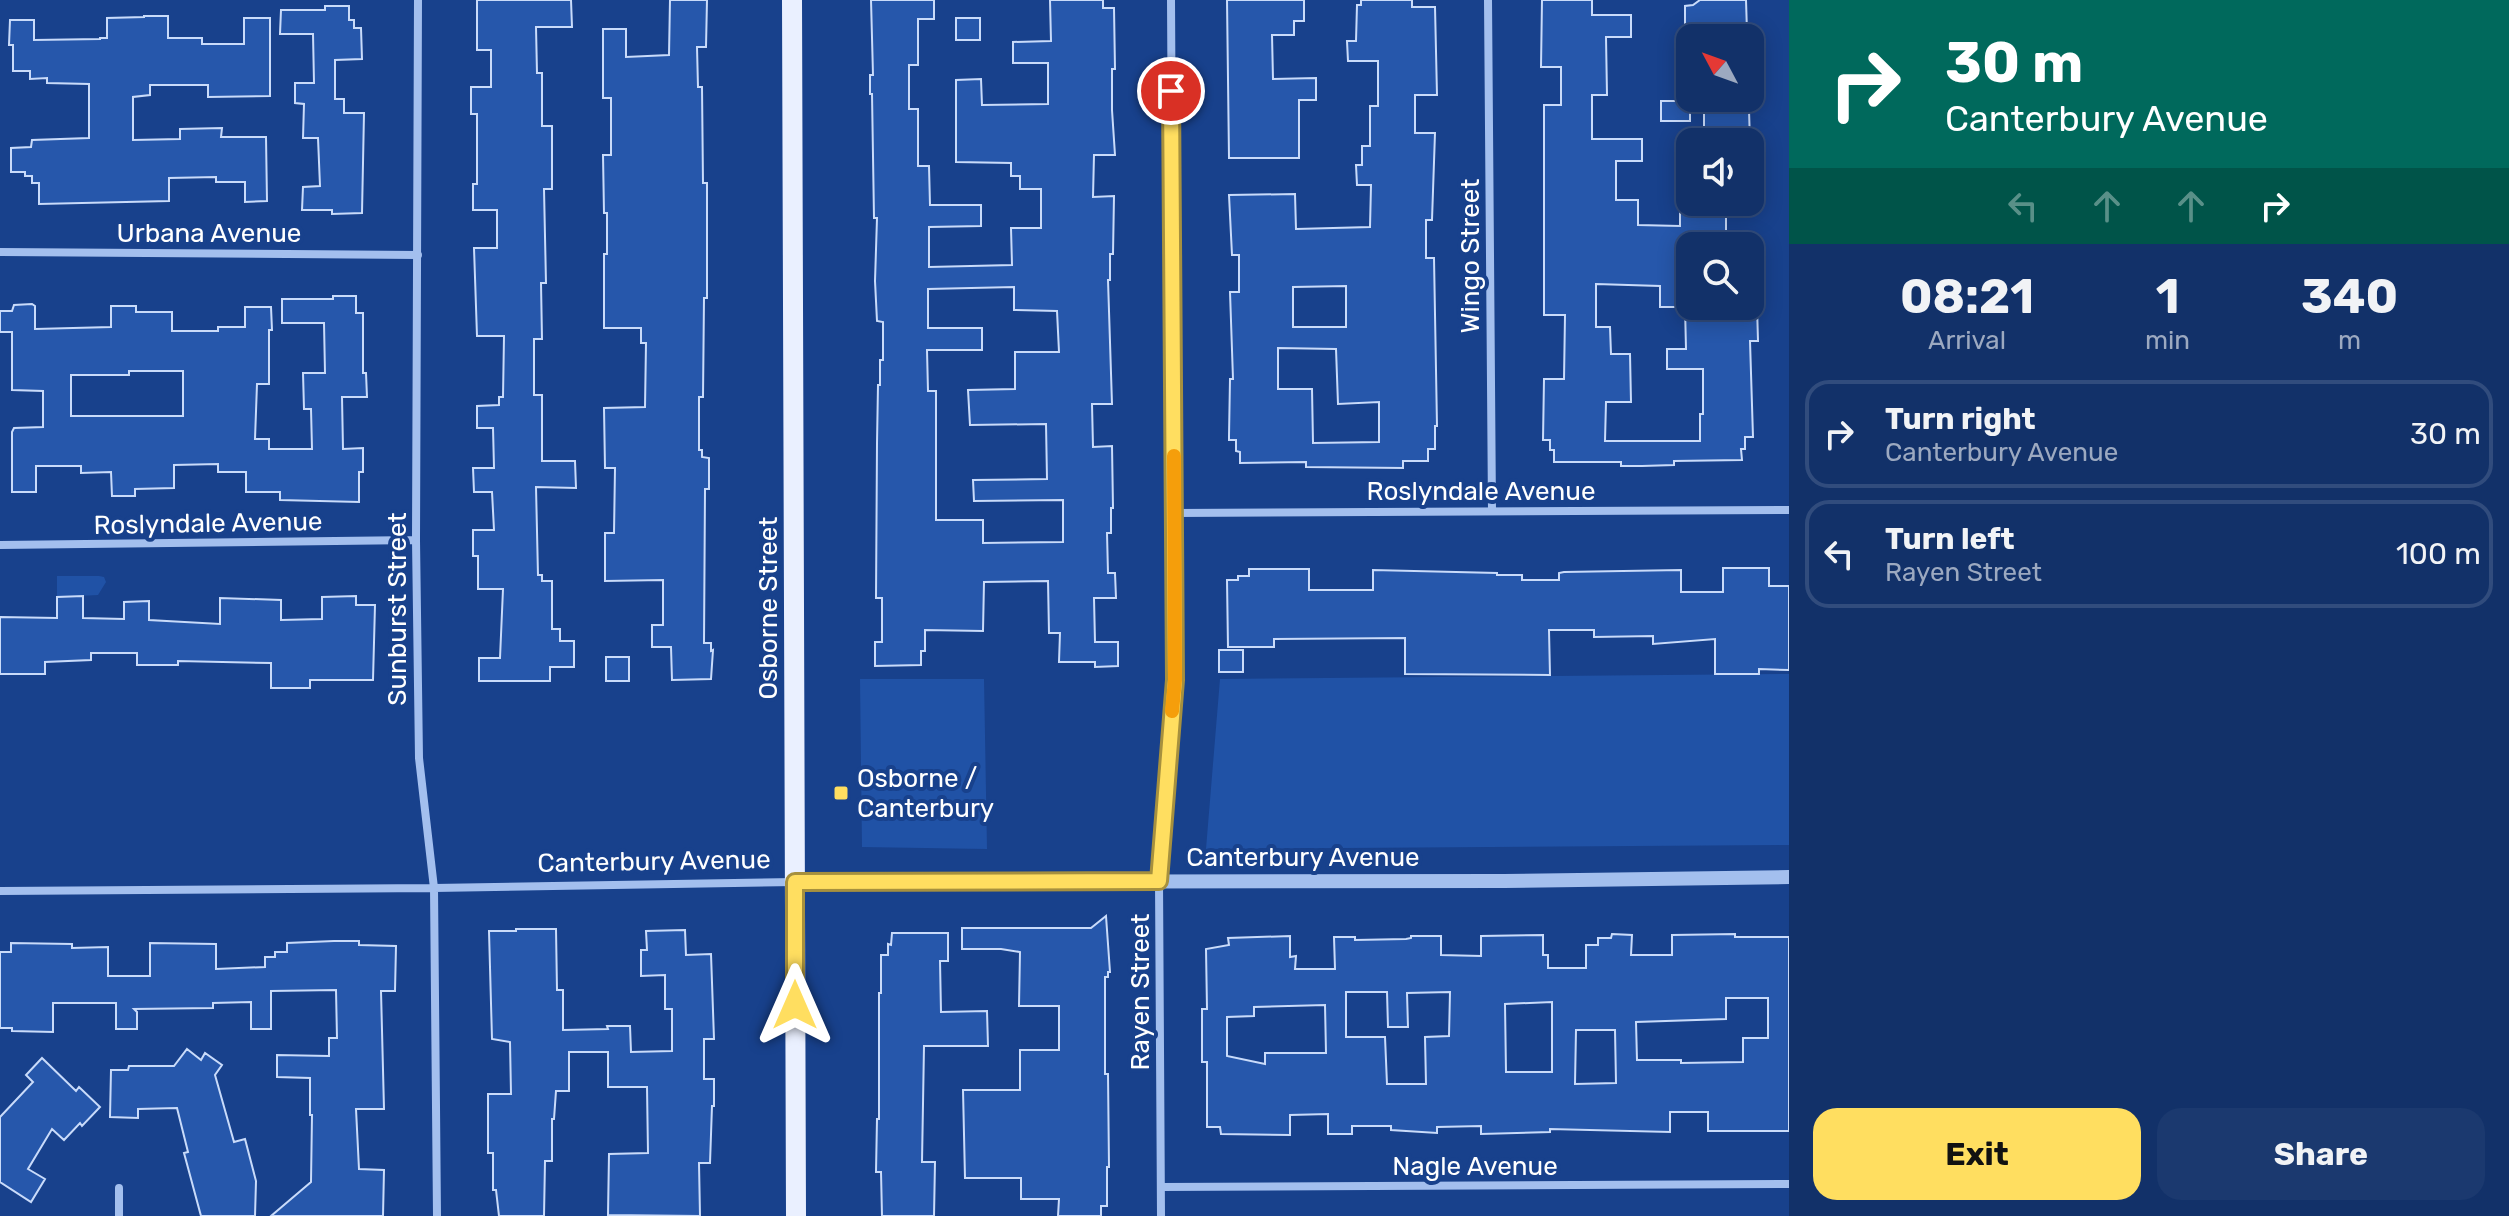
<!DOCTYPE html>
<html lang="en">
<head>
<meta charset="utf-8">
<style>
  body { margin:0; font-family:Rubik,sans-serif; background:#1b396f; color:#f1f3f6; height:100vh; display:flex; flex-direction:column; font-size:30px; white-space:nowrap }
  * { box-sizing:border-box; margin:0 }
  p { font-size:26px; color:#9ca9c0 }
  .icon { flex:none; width:44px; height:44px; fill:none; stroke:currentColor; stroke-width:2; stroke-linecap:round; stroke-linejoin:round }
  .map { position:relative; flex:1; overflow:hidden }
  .panel { display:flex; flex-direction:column; background:#123169; width:720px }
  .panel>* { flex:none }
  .hud { background:#00695c; color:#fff; overflow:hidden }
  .needle { width:52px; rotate:311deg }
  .tools { position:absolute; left:1676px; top:24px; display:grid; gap:16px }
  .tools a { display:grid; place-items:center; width:88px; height:88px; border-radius:16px; background:#123169; box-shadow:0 4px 20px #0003,0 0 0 2px #314c7d; font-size:40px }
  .pin { position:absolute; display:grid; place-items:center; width:68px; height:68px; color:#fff; margin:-34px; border:4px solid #fff; border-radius:50%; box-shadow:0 2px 8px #0007 }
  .me { position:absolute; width:88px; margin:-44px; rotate:0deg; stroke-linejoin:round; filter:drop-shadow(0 0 6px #0008) }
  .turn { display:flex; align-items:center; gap:28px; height:168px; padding:0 24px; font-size:36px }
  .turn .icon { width:104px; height:104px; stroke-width:2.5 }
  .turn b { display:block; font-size:56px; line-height:68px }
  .lanes { display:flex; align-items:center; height:76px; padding:0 24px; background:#0003; justify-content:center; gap:40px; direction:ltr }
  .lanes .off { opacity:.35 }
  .eta { display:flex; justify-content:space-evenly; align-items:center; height:136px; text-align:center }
  .eta b { font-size:48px; font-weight:700; line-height:56px }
  .button { display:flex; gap:16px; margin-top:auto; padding:16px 24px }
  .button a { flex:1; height:92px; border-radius:24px; background:#ffde60; color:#111; font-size:32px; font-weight:700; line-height:92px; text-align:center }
  .button a+a { background:#1b396f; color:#f1f3f6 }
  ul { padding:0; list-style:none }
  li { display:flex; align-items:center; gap:24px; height:108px; margin:0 16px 12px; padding:0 8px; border:4px solid #314c7d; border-radius:24px }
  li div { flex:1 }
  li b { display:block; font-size:30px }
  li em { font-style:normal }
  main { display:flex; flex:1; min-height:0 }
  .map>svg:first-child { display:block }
  .green { fill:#2052a6 }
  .building { fill:#2657ab; stroke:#c9dbfa; stroke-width:2; fill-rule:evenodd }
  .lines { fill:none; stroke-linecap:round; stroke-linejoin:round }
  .minor { stroke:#a3bfee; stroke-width:8 }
  .tertiary { stroke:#a3bfee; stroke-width:14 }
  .primary { stroke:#eaf0ff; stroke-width:20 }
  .route-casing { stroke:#a6903e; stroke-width:20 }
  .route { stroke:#ffde60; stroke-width:14 }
  .slow { stroke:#f59e0b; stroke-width:14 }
  .poi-dot { fill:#ffde60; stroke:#18418c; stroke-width:3 }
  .labels { text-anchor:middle; stroke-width:8; stroke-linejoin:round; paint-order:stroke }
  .street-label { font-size:26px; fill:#fff; stroke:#18418c }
  .poi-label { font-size:26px; fill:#fff; stroke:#18418c; text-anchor:start }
</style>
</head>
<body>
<main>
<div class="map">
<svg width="1789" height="1216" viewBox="0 0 1789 1216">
  <rect width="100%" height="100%" fill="#18418c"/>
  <path class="green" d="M57,576H99L104,577L106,582L98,595L57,597Z
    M1789,674V845L1206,849L1220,679Z
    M860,679H984L987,849L862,847Z"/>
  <path class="building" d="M477,0H571L572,27H536L537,73H542V126H552V189H544L546,283H541L542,339H534V395H542V461H575L576,488L536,487L538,575H542V581H552V629H560V641H574V667H550V681H479V658H500L503,589H478V556H473V530H494L492,492H474L473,468H494L493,428H477V406L499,405V397H503L504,336H477L474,248H497V210H473V184H477V114H471V87H491V50H477Z
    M670,0H707L706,47H697L698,87H702L703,183H707V298H704L703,397H699V450H702V457L709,458V489H705L704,643H711V651L713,650L711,679L672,680L671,647H652V625H663V580L605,581V533H614L615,468H605L604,408L645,407L646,343H641V328H604V254H607V213H604L603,155H611V98H603V29H626V57L669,55Z
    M871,0H934V19H918V65H909V109H918V166H929L930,205H981V226L929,227V267L1012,265L1011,228H1041V189H1020V176H1011V163L956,162V80L981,79L982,105L1048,104V63H1013V42L1051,41L1050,0H1103V8H1114L1115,69H1112V110L1115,155H1094L1093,197L1114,196L1113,254H1110V280H1108L1112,404H1092L1093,447L1112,446L1113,508H1111V533H1107L1108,573H1115L1116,598H1094L1095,642H1118V666L1095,667V662H1059L1060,633H1049L1048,581L984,582L983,631L925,630V651H921V665L875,666V642H882V598H876L877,443L878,385H880V360H883V322L877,321L875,281L877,218H874L872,94H870V75H873ZM1014,287V310L1057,311L1059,352H1015V389L968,390L970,425L1046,424L1047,479L973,480L974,501L1063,500V542L983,543V520H936V391H928L927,350H982V328H928V289Z
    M1227,0H1304V21H1294V35H1272L1273,79L1316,78V100H1299V158H1229Z
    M1361,0H1412V7H1435L1437,95H1415V133H1435L1432,220H1426V258H1434L1437,426H1435V449H1428V461H1403V468L1306,467V462L1240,463V452L1236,451V440H1229V436L1230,379H1233L1230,292H1239V255H1232L1229,195L1295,194L1296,229L1370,227L1371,185H1357L1356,165H1362V146H1370V106H1378V61H1348L1347,41H1356L1357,5H1361ZM1346,286V327H1293V287ZM1278,348L1336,349L1338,404L1379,402V442L1313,443L1312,389H1278Z
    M1542,0H1592V15H1631V37H1606L1607,95H1592V139H1642V161H1616V200H1638V225L1680,226V202H1726V246H1690V306H1757L1758,341H1750L1753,437H1745V449H1741L1742,460L1674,461V465L1642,466H1621V462H1554V450H1550V440H1543L1544,379H1564L1565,315H1544V105H1561V67H1541ZM1596,284L1660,286V307H1685L1686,349H1667V369H1703V414H1700V441H1605L1606,402H1631L1630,354H1611L1610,327H1596Z
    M1700,0H1746L1747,32H1685V6L1693,5Z
    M325,6H349V20H354V28H361L362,59L335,60V99H344V113H364L362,213L332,214V210H302L303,187L320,186L318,138H303L304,104L295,103V83H314L313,34H280L281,10H325Z
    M144,16H168V38H202V44H244V18H270V96L208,97V85H150V95L133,97V140L180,139V129L222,128L221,137H266L267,201L245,202V182H216V177L169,178V201L39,204V183H32V176H25V172H11V148L31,147L32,140L89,138V84L47,83V78L30,79V71H13V45H9L10,20H34V40L100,39V38H107V18L144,17Z
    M956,18H980V40H956Z
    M1661,101H1690V121H1661Z
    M1704,110H1749L1750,142H1704Z
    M333,296H356V313H363V373H366L367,397H342L343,449L363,448V472H359V502L280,500V492H246V472H218V464L174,465V488L135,489V496H112L111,472L81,473V466H36V492H12V432L14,428L43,427V391L12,390V332H0V311H12L14,305L32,304L35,306V329L111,327V306H136V312H172V331H218V327H245V307H271L272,330H269V384H257L255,439H269V449H312L311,409H304L303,373H325L324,323H282V299H333ZM129,371H183V416H71V375H129Z
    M1723,568H1769V586H1789V670L1759,669V674H1715V639L1653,644V636L1594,637V630H1549L1550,675L1405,674V638L1274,639V647H1228L1227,580H1238V576H1249V569H1309V590H1373V570L1497,573V575H1522V580H1559V573L1564,572L1681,570V592H1723Z
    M83,596V618L124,619V602L149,601V620L220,624V598L281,600V620L322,619V597L356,596V605H375L373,680H310V688H271V663L178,661V665H137V653H91V660L45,662V674H0V617L57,618V597Z
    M1219,650H1243V672H1219Z
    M606,657H629V681H606Z
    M1106,916L1110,972H1108V977H1105V1074H1108L1109,1167H1107V1206H1101V1216H1058L1059,1199H1021V1178H965L963,1090H1020V1050H1059V1006H1019L1020,952L1001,949H962V928H1091Z
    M516,929H556L557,990H563V1030L608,1029L607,1026H630L631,1052L672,1051V1009H665V975L641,976V950H647L646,931L685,930L686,955L711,954L714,1039H704V1079H714V1106H712L710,1163H699L700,1216L608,1215L609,1154L648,1153L647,1087H608V1052H569V1091H556L554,1119H552V1161H545L544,1216H499L496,1190H493V1153H488V1094H511L510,1042L492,1039L489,931H516Z
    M892,933H948V961H940L941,1012L987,1011L988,1046H924L922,1162H935L934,1216H882L881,1172H876L877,1119H879V993H881V955H888V944L891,945Z
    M1612,934L1632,935L1631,955H1672V935L1735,934V937H1789V1131H1708V1112H1670V1132L1550,1129V1132L1481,1134V1126L1437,1127V1133L1391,1130V1126H1352V1134H1328V1114L1290,1115V1135L1221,1134L1220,1127H1207V1062H1202V1009H1207L1206,949L1229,945L1228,938L1290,936V957L1296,956L1295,969H1335L1334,937H1355V940L1406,939L1411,938V936H1441V955L1481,956V936L1543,935V955H1548V968H1586V945H1598V938H1611ZM1346,992H1387L1388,1027H1408L1407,993L1450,992L1449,1036L1425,1037L1426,1084H1387L1385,1037H1346ZM1726,998H1768V1038H1743V1062L1681,1063V1060H1637L1636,1022L1726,1019ZM1552,1002V1072H1506L1505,1004ZM1325,1005L1326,1053H1265V1064L1227,1056V1017L1254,1016V1007ZM1576,1030H1615L1616,1083L1575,1084Z
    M334,941H359V945L396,946L395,991H381L384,1109H356L359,1169L384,1170L383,1216H271L311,1182L312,1115H310V1078L277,1077V1055L329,1056V1038H337L336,990L271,991V1029H251V1002L213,1003V1008L134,1009L137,1012V1029H116V1003H53V1032L12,1031V1028H0V952H11V943L72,944V948L108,947V976H150V943L216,944V969L265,967V957H275V952H287V943Z
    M187,1049L201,1060L205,1053L222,1065L215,1075L234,1142L245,1139L256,1181L255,1216H201L184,1153L188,1152L177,1108L138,1109V1118L110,1117L111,1070H128L129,1066H174Z
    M42,1058L76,1091L79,1087L100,1107L82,1126L80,1123L64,1140L52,1129L28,1169L45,1179L31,1202L0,1182V1117L33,1082L26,1075Z"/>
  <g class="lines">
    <path class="minor" d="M418,0L416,540L419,758L434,888L437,1216
      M1488,0L1492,511
      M0,252L418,255
      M1174,513L1789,510
      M0,545L416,540
      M0,891L434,888L795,882
      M1161,1187L1789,1184
      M119,1216V1188
      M1161,1216L1159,881L1175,680L1171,0"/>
    <path class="tertiary" d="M795,882L1504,881L1789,877"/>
    <path class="primary" d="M792,0L796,1216"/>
  </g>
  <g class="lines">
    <defs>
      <path id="route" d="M795,1005V882L1159,881L1175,680L1171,91"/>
    </defs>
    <use href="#route" class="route-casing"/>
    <use href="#route" class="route"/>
    <path class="slow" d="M1172,711L1175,680L1174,456"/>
  </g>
  <rect class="poi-dot" x="833" y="785" width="16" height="16" rx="4"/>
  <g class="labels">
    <g class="street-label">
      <text x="209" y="242">Urbana Avenue</text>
      <text transform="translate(1470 256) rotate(-90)" y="9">Wingo Street</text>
      <text x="1481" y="500">Roslyndale Avenue</text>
      <text transform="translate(208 523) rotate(-1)" y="9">Roslyndale Avenue</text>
      <text transform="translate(768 608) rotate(-90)" y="9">Osborne Street</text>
      <text transform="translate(397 609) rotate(-90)" y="9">Sunburst Street</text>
      <text x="1303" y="866">Canterbury Avenue</text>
      <text transform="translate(654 861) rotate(-1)" y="9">Canterbury Avenue</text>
      <text transform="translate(1140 992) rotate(-90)" y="9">Rayen Street</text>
      <text x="1475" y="1175">Nagle Avenue</text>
    </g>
    <g class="poi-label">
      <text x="857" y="787">Osborne /<tspan x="857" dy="30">Canterbury</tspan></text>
    </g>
  </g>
</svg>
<div class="tools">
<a><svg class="needle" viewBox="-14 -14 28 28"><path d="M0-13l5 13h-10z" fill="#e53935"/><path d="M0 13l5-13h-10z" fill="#9ca9c0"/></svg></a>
<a><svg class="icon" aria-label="sound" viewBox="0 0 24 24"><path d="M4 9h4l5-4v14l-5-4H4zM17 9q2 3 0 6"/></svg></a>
<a><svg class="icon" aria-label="search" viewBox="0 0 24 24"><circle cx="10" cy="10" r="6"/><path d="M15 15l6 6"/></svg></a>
</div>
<div class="pin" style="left:1171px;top:91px;background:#d93025"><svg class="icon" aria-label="arrive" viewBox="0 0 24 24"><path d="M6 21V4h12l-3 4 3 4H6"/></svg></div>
<svg class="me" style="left:795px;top:1005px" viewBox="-20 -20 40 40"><path d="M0-17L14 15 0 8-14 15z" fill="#ffde60" stroke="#fff" stroke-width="4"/></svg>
</div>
<section class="panel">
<div class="hud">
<div class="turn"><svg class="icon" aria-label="right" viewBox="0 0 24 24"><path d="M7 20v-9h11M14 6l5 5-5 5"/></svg><div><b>30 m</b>Canterbury Avenue</div></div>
<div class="lanes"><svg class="icon off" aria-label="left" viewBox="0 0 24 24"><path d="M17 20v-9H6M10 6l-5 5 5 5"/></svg><svg class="icon off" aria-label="ahead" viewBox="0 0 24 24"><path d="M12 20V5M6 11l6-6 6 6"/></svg><svg class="icon off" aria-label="ahead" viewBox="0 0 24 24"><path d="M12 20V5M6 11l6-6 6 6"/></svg><svg class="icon" aria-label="right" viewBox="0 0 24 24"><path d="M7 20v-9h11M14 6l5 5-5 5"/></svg></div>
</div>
<div class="eta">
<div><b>08:21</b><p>Arrival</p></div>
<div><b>1</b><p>min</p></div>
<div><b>340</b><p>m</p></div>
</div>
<ul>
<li><svg class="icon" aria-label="right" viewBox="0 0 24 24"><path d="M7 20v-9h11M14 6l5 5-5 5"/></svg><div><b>Turn right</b><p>Canterbury Avenue</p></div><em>30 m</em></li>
<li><svg class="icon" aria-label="left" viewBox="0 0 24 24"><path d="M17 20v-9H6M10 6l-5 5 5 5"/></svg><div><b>Turn left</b><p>Rayen Street</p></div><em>100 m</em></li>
</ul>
<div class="button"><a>Exit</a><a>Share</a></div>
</section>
</main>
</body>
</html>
